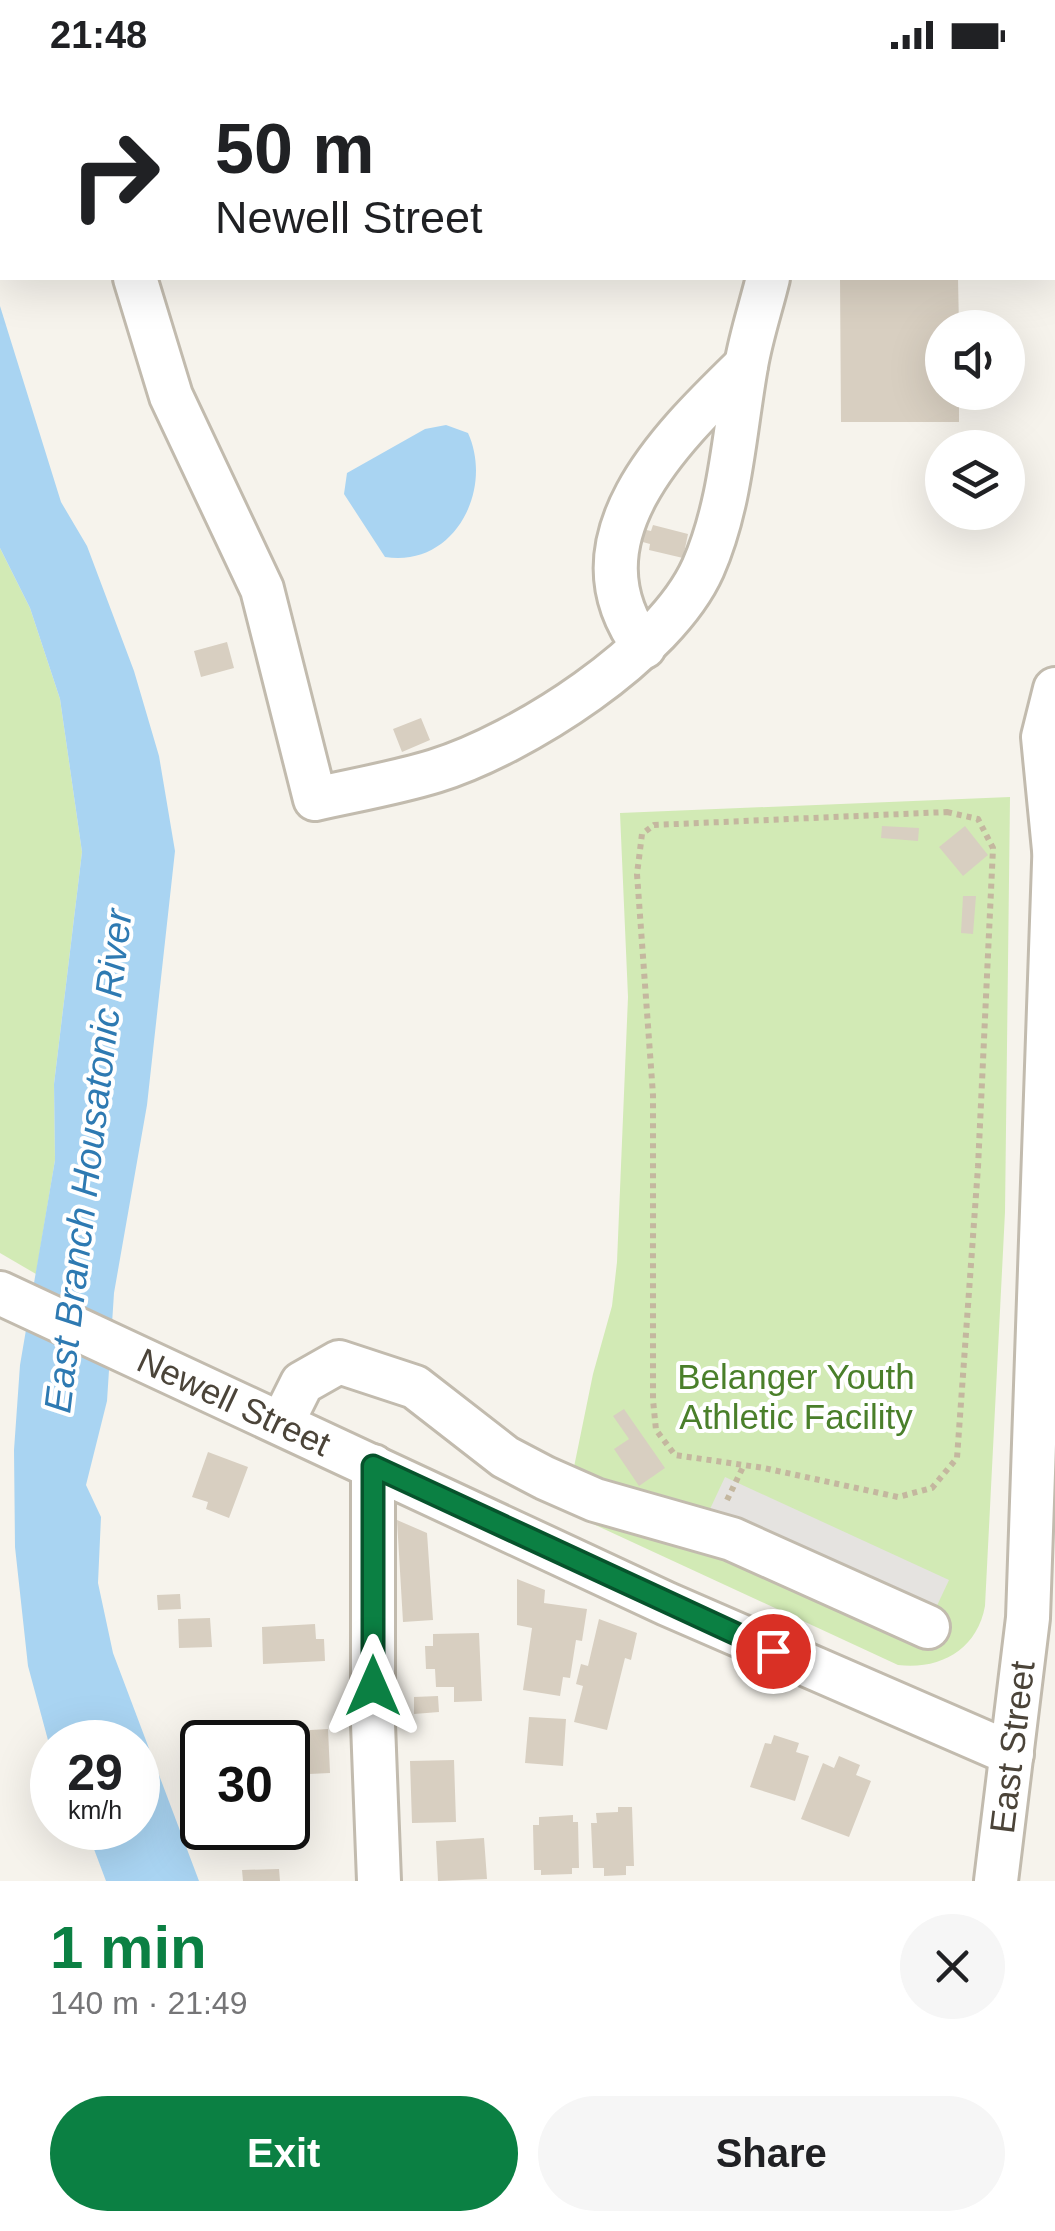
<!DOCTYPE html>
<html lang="en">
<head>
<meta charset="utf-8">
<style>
  body { margin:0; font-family:Helvetica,sans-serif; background:#f6f6f6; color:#202124; height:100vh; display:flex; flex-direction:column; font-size:38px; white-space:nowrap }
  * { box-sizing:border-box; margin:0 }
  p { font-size:32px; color:#757577 }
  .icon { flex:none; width:55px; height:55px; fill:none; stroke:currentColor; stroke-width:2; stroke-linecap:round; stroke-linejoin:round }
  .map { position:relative; height:1811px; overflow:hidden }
  .side { display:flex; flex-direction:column; background:#fff; flex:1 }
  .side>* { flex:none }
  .top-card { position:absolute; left:0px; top:0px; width:1055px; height:210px; box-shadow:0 10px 40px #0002; background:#fff; color:#202124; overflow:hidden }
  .buttons { position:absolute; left:925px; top:240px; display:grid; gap:20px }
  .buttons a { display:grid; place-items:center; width:100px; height:100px; border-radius:50%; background:#fff; box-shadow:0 10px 40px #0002; font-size:50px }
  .speed { position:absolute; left:30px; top:1650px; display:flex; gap:20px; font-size:50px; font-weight:700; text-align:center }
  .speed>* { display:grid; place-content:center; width:130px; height:130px; border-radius:50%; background:#fff; box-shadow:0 10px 40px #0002; line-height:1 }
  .speed small { font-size:25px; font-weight:400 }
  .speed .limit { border:5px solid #111; border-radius:15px; background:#fff; color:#111 }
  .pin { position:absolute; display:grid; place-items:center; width:85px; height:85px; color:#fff; margin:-42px; border:5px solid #fff; border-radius:50%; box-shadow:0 2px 10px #0007 }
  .me { position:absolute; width:110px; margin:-55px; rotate:0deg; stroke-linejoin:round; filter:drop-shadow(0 0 8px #0008) }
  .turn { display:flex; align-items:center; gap:35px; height:210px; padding:0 50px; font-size:45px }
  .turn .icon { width:130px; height:130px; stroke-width:2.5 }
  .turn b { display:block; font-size:70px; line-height:85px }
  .round { display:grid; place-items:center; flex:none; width:105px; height:105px; border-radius:52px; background:#f6f6f6 }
  .overview { display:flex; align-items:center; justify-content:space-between; height:170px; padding:0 50px }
  h1 { font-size:60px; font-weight:800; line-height:75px; color:#0b8043 }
  .cta { display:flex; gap:20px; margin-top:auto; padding:20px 50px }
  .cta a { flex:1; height:115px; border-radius:60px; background:#0b8043; color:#fff; font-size:40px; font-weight:800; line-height:115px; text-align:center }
  .cta a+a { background:#f6f6f6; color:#202124 }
  .status { display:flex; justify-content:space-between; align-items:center; height:70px; padding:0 50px; background:#fff; direction:ltr }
  .status svg { height:28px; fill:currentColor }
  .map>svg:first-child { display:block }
  .green { fill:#d2eab5 }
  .parking { fill:#e5e3e0 }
  .water { fill:#a9d4f2 }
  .building { fill:#d8cfc1 }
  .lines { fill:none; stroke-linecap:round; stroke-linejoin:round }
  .minor-casing { stroke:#c2bbae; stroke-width:48 }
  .path { stroke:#c4b79f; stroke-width:6; stroke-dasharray:5 5; stroke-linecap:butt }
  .minor { stroke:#fff; stroke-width:42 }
  .route-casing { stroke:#07532c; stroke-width:25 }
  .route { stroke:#0b8043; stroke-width:18 }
  .labels { text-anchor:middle; stroke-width:8; stroke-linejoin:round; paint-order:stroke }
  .park-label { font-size:35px; fill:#4a7f2a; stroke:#fff }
  .street-label { font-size:35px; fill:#4b4439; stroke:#fff }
  .water-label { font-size:38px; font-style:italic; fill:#2e7ab2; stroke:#fff }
</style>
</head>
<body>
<div class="status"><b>21:48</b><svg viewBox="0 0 49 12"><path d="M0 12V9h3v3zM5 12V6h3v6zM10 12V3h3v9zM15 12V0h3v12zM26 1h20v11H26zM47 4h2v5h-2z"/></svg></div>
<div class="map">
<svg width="1055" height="1811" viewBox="0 0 1055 1811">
  <rect width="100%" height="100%" fill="#f6f3ec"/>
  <path class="green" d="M0,478L30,538L60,629L82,782L54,1014L55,1090L36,1204L0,1183Z
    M1010,727L1005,1142L985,1536C977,1580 940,1600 898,1595L565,1441L593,1304L612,1236L617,1192L628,927L620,743Z"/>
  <path class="parking" d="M725,1407L949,1510L934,1542L710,1439Z"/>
  <path class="water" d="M0,236L61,432L87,476L134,601L159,686L175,781L147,1035L114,1223L107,1331L86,1415L101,1447L98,1513L113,1583L199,1811H106L86,1758H138V1672H52V1685L28,1596L15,1477L14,1380L20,1295L55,1090L54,1014L82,782L60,629L30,538L0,478Z
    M446,355L468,363C494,420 454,498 385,487L344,424L347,403L425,359Z"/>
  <path class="building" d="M840,208H958L959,258H942V322H959V352H841Z
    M653,455L688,464L683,488L649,480L650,474L639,471L642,459L651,461Z
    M227,572L234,598L201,607L194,581Z
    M421,648L430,670L402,682L393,659Z
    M882,756L919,758L918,771L881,768Z
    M965,756L988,785L963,806L939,777Z
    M963,826H976L973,864L961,863Z
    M624,1339L665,1398L639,1416L614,1379L629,1369L613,1346Z
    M208,1382L248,1397L229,1448L206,1439L208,1432L192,1427Z
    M397,1450L427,1463L433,1550L403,1552Z
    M517,1509L545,1520L544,1533L587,1539L582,1571L576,1570L570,1608L563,1607L560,1626L523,1620L532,1558L517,1555Z
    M180,1524L181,1539L158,1540L157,1525Z
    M210,1548L212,1577L179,1578L178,1549Z
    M599,1549L637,1563L631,1590L625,1588L607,1660L574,1652L583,1616L576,1614L581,1594L588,1596Z
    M315,1554L316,1569H324L325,1591L263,1594L262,1557Z
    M479,1563L482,1631L454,1632V1617H436L435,1599H426L425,1576H433V1564Z
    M438,1626L439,1642L414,1644V1627Z
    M529,1647L566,1649L563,1696L525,1693Z
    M328,1659L330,1703L288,1705V1672H243V1669L259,1668L258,1663Z
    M774,1665L799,1673L796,1682L809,1686L795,1731L750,1717L765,1673L771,1674Z
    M839,1686L860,1695L856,1705L871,1711L849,1767L801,1749L823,1693L834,1698Z
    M454,1690L456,1752L412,1753L410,1691Z
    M618,1737H632L634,1796H626V1805L604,1806V1798H593L591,1753H597L596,1743L618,1742Z
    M573,1745V1752H578L579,1798H572V1804L541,1805V1800H534L533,1755H539V1747Z
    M484,1768L487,1809L438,1811L436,1771Z
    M279,1799L280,1811H243L242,1800Z"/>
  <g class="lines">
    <defs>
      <g id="minor">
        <path d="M60,0L61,2"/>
        <path d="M823,2L824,0"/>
        <path d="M135,208L171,326L262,519L315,729C355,720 396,713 435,701C522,674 665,583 703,498C731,434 734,364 746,296C751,266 761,237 768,208"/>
        <path d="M644,577C564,470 672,367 746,295"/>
        <path d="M1054,780L1043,667L1055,619"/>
        <path id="s1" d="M0,1223L667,1534L1012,1684"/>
        <path d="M282,1353L302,1313L339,1292L415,1317L505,1387L545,1408L595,1430L732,1469L928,1557"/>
        <path d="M373,1396V1654L379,1811"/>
        <path id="s2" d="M996,1811L1028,1548L1055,764"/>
      </g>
    </defs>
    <use href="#minor" class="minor-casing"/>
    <path class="path" d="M947,742L978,749L993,778L978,1097L957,1388L932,1418L898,1427L764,1398L675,1385L656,1360L653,1330V1025L637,804L642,764L654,755Z
      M727,1430L744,1395"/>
    <use href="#minor" class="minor"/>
  </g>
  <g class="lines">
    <defs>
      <path id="route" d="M373,1616V1396L773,1581"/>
    </defs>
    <use href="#route" class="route-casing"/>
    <use href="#route" class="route"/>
  </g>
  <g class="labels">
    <g class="park-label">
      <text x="796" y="1319">Belanger Youth<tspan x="796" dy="40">Athletic Facility</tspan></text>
    </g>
    <g class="street-label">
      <text dy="12" stroke="none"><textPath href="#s1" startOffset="258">Newell Street</textPath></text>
      <text dy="12" stroke="none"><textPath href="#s2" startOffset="135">East Street</textPath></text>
    </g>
    <g class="water-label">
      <text transform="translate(88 1091) rotate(-83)" y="13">East Branch Housatonic River</text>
    </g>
  </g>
</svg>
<div class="buttons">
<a><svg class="icon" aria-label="sound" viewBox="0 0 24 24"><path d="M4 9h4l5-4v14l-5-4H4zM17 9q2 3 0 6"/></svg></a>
<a><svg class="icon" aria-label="layers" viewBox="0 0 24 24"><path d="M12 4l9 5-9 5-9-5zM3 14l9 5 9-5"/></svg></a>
</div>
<div class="speed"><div>29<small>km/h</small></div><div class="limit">30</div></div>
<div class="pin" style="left:773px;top:1581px;background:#d93025"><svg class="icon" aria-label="arrive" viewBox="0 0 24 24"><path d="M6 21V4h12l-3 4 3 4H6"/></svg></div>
<svg class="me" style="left:373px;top:1616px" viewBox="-20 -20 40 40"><path d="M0-17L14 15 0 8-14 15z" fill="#0b8043" stroke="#fff" stroke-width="4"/></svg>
<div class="top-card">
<div class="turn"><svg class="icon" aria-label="right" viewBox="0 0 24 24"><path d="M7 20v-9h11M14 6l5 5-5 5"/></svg><div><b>50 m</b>Newell Street</div></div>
</div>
</div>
<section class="side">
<div class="overview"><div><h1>1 min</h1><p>140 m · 21:49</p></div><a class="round"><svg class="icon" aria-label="close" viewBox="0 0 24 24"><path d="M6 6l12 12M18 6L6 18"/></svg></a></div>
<div class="cta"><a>Exit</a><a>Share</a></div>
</section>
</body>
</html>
